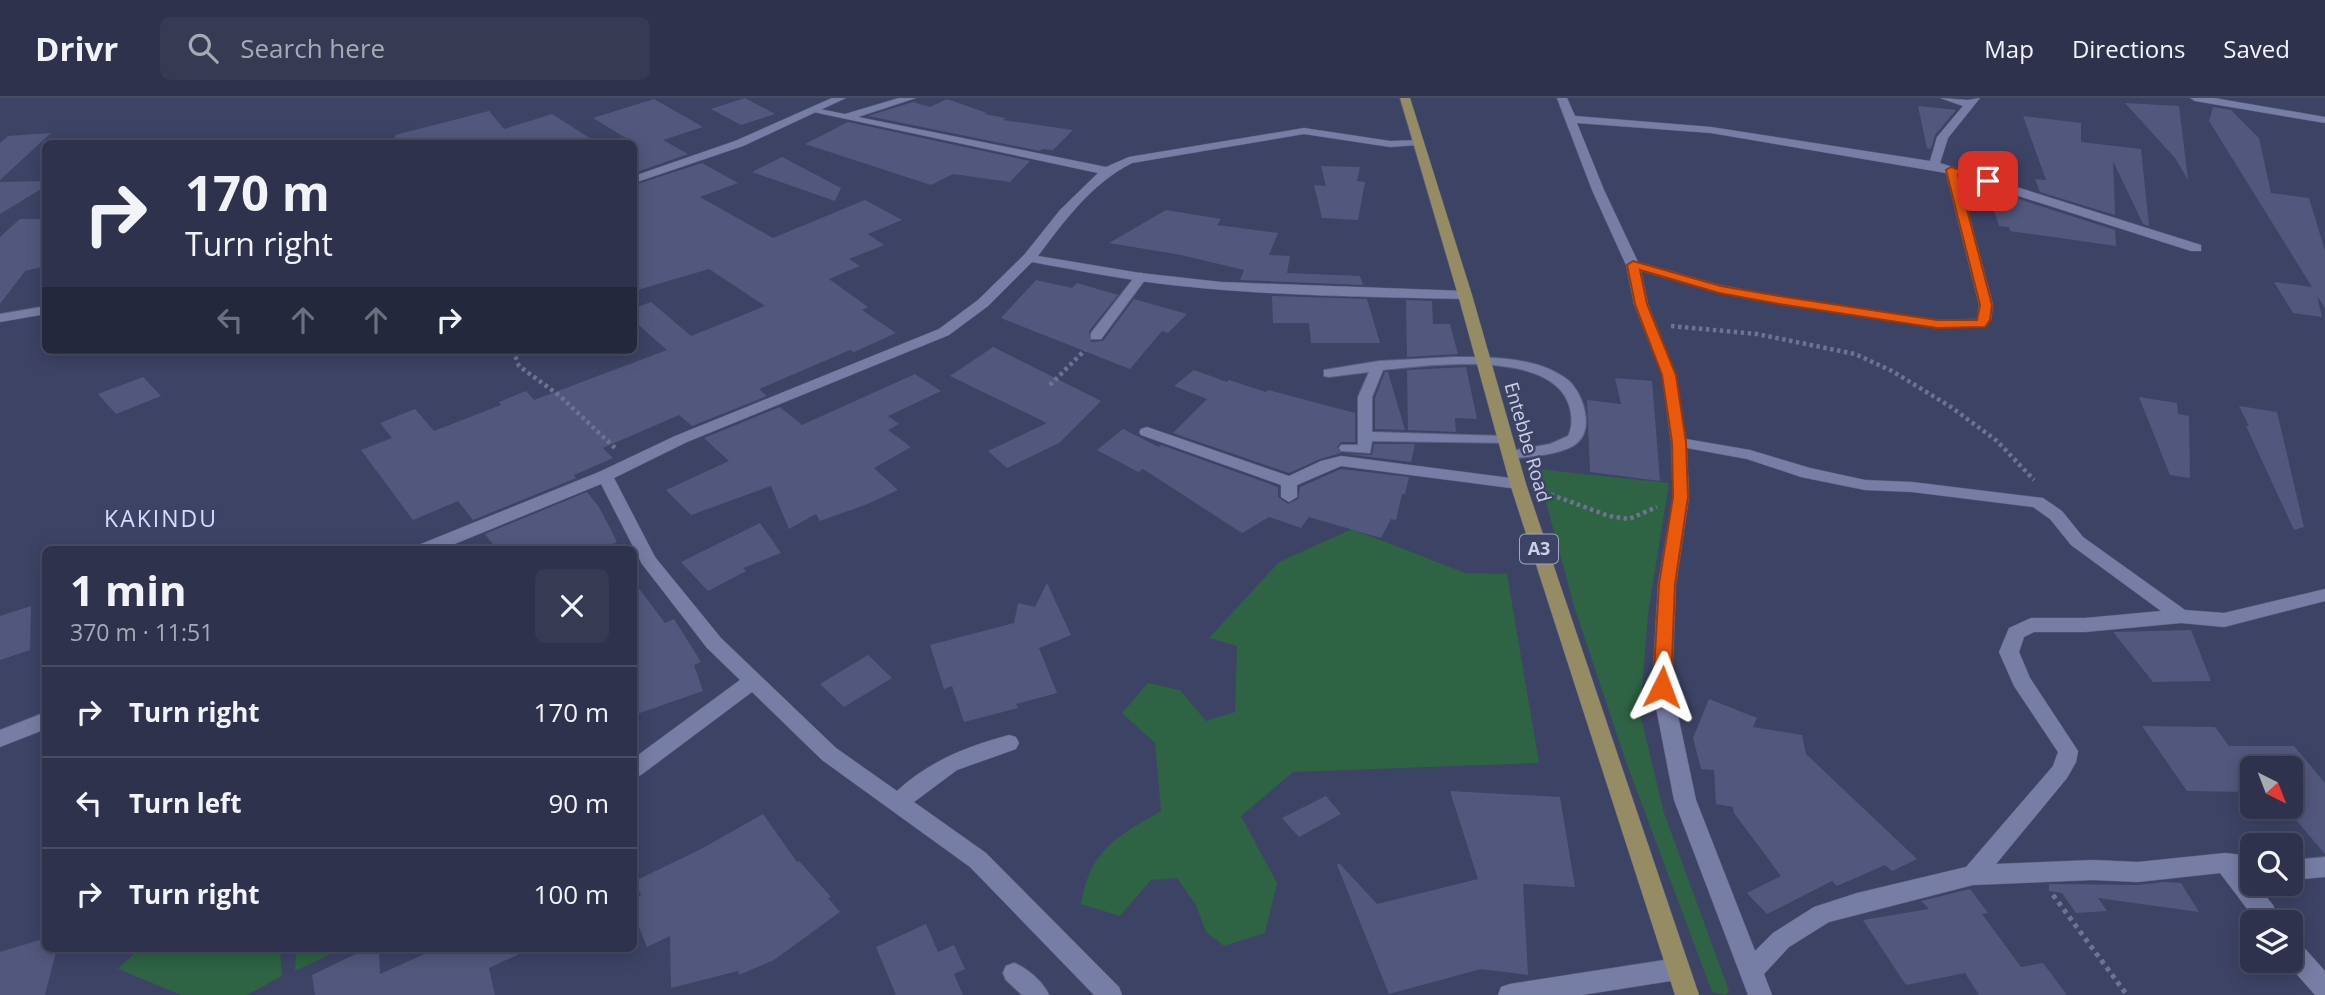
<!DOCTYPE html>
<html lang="en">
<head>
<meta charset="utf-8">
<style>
  body { margin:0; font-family:"Open Sans",sans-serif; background:#363a53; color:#f1f3f6; height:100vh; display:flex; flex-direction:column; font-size:26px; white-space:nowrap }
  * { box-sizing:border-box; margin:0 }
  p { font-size:23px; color:#a7aab5 }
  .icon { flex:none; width:38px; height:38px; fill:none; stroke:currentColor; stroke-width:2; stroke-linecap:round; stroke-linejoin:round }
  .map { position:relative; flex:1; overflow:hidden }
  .panel { position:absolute; left:42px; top:448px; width:595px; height:406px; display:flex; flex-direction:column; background:#2e324c; border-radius:10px; box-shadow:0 4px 18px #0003,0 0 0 2px #494d64 }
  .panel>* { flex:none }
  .banner { position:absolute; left:42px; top:42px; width:595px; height:214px; border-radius:10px; box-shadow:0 4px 18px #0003,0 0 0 2px #494d64; background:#2e324c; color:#f1f3f6; overflow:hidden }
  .needle { width:46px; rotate:138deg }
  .tools { position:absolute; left:2240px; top:658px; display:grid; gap:14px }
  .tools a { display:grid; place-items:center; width:63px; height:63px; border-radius:10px; background:#2e324c; box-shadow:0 4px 18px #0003,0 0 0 2px #494d64; font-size:35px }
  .pin { position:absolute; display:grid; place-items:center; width:60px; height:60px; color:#fff; margin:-30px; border-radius:14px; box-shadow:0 4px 10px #0006 }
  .me { position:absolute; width:77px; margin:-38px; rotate:3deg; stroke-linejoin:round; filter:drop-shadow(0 0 5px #0008) }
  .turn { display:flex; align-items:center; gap:24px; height:147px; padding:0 28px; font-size:32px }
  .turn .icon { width:91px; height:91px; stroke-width:2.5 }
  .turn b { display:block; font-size:49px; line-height:60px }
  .lanes { display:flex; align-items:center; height:66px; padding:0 28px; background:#0003; justify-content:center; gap:35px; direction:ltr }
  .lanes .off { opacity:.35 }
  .round { display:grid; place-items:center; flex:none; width:74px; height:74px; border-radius:10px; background:#363a53 }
  .overview { display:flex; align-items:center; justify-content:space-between; height:119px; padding:0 28px }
  h1 { font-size:42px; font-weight:700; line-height:52px }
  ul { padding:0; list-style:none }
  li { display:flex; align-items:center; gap:21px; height:91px; padding:0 28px; border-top:2px solid #494d64 }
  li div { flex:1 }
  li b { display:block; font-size:26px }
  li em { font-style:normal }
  header { display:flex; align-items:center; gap:42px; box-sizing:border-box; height:98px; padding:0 35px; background:#2e324c; border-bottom:2px solid #494d64 }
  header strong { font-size:33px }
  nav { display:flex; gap:38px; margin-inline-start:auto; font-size:24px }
  .search { width:490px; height:63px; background:#363a53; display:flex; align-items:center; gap:18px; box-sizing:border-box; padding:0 24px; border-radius:10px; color:#a7aab5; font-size:26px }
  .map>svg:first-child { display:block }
  .green { fill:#2e6344 }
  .building { fill:#52587d }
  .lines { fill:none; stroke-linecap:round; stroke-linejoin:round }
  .lane-casing { stroke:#595e7b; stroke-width:2 }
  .street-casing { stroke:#595e7b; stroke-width:1 }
  .secondary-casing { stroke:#595e7b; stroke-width:1 }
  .primary-casing { stroke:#595e7b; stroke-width:1 }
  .path-far1 { stroke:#6d7390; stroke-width:4.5; stroke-dasharray:3.5 3.5; stroke-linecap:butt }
  .path { stroke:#6d7390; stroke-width:5; stroke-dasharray:4.5 4.5; stroke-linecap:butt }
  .lane { fill:#777ea5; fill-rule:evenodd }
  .street { fill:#777ea5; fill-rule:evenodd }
  .secondary { fill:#777ea5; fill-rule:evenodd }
  .primary { fill:#968c64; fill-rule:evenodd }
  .route { fill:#ea580c; stroke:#983908; stroke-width:2 }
  .labels { text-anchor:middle; stroke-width:5; stroke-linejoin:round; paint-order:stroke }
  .shield { fill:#3d4365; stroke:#a0a6bf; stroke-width:2 }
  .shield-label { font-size:18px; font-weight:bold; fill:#cbd0e5 }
  .street-label { font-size:19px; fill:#cbd0e5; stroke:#3d4365 }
  .quarter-label { font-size:23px; letter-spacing:2px; fill:#d4dbfd; stroke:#3d4365 }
</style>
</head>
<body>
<header>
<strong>Drivr</strong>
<div class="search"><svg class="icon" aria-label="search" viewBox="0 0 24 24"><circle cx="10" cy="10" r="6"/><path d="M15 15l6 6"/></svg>Search here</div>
<nav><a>Map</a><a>Directions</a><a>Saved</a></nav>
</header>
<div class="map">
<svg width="2325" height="897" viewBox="0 0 2325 897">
  <rect width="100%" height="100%" fill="#3d4365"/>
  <path class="green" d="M1537,371L1669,385L1648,516L1640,615L1664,715L1729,893L1726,897L1712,894L1625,661L1574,508Z
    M1352,431L1465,475L1507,476L1539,665L1293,674L1241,718L1277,785L1265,835L1224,848L1206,834L1196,807L1177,780L1151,782L1120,818L1081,806C1090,751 1117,739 1161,713L1155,645L1122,615L1148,585L1180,592L1206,623L1235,614L1237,548L1209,540L1279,464Z
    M280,851L282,878L247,897H181L118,871L139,851Z
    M296,851V850L341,851L295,873Z"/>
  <path class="building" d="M745,0L775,16L741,27L711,11Z
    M654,1L703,29L663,42L688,56L634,75V45L593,20Z
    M947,1L987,15L984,16L1006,20L1003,22L1073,32L1053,52L1042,51L1040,53L868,18L913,4L930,9Z
    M2125,5L2179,8L2188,82L2175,60Z
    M1918,8L1956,12L1935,37L1931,51L1927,50Z
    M2213,9L2231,12L2259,40L2271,95L2309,100L2325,153V210L2317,198L2322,219L2293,215L2274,184L2312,189L2209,23Z
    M489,13L504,31L552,16L599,46H396L395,37Z
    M2023,18L2081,25V44L2141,51L2149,128L2143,126L2113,63L2115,117L2040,94L2035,81L2046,82Z
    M848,24L1030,63L1010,84L953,76L931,87L805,46Z
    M51,35L0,82V45L8,38Z
    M782,59L841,90L835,103L752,74Z
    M702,65L738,85L700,99L773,140L865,102L902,122L868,136L884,147L849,161L860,168L829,181L868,209L862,212L896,235L854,254L850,252L759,291L767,298L692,328L679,317L603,350L613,360L574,377L576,380L473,422L458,403L413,422L361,352L392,340L380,325L415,311L434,333L501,307L499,304L526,293L534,302L667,252L634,223V210L651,204L691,238L765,208L709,171L634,193V87Z
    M1321,68L1360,69L1357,83L1365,84L1358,122L1322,120L1314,87L1326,88Z
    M46,83V88L0,116V84Z
    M1987,91L2115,132L2116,148L2010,133L2009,129L1999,128Z
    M1166,112L1221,121L1217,127L1278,135L1269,157L1290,158L1287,175L1360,178L1363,187L1240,182L1244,172L1181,157L1109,145Z
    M20,121H46V168L25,173L0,206V139Z
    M1036,182L1072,190L1077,185L1118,197L1089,233L1091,244L1103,243L1134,201L1187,216L1168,235L1162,233L1130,271L1001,220Z
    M1272,198L1367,201L1380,245H1311L1309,225H1273Z
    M1406,202L1432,203L1433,226H1450L1458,256L1407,259Z
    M993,249L1101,303L1059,345L1007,370L988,353L1047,325L950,278Z
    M1466,269L1477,321L1455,320L1456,334L1408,332L1407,272Z
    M1194,272L1227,284L1229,282L1266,294L1268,292L1355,315V344H1341L1337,349L1341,355L1320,361L1289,375L1173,335L1207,301L1174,288Z
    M1385,274H1388L1405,332L1375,331V300Z
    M915,276L941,293L888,318L899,326L888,332L911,349L874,370L898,392L865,407L820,423L816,416L789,431L771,388L691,417L666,392L729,363L704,340L780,309L802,327Z
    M143,279L161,298L116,316L98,296Z
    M1615,280L1652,283L1660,383L1590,374L1587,302L1621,306Z
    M2139,299L2177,305L2178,316L2189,318L2190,380L2170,377Z
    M2239,308L2277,314L2304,429L2294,432L2246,328H2249Z
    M1123,331L1159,349L1161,347L1278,389V399L1288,406L1298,401L1300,389L1341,371L1409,379L1405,396H1402L1396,422L1391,421L1381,440L1309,419L1301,430L1269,419L1242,435L1143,371L1138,374L1097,352Z
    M1374,346H1415L1411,364L1346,356L1372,357Z
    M587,394L599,409L617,444L596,452H497L485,436Z
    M760,425L781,455L743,470L746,473L708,493L681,464Z
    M634,484L665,525L674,521L701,564L694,567L703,593L634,617Z
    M1047,485L1071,537L1039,550L1057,595L1016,606L1018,610L964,624L952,588L944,591L930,547L1014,525L1018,505L1035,509Z
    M31,508L30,552L0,562V518Z
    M2191,532L2211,583L2153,584L2113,534Z
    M868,557L892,580L844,609L820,586Z
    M1709,601L1757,620L1753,629L1802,637L1806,656L1917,761L1892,773L1885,767L1837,788L1832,783L1767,816L1747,795L1781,778L1734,715L1733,709L1716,706L1714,672L1701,671L1693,640Z
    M2142,628L2215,629L2229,648H2294L2325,685V756L2285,709H2291V670H2252V694L2187,693Z
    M1450,693L1560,699L1575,789L1523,786L1528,877L1481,871L1389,896L1337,767L1339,765L1377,806L1478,781Z
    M1326,698L1341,716L1299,739L1282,720Z
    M763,716L797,764L799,763L831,799L828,800L840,814L774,862L739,877L738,873L671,890L670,838L647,849L634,817V801L641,797L635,783L703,750Z
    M2164,784L2181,785L2199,814L2098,800L2107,813L2076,815L2062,795L2049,793V786L2138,787Z
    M1970,791L1988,815L1982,816L2021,869L2043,865L2067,897H1979L1965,875L1906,887L1863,822L1929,811L1921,803Z
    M926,826L938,854L954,847L965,871L954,876L963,897H896L876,849Z
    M46,840V850H57L45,897H0V854Z
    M368,850H379L380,876L438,850H532L489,870L495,897H315L312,877Z"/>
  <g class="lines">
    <defs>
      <path id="lane" d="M1141,175L1147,179L1101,241H1091V235L1137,176Z
        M1454,259C1485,259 1520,259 1549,271C1557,275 1566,279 1572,286C1585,302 1595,335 1573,348C1554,358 1530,358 1510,361L1505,360L1503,357L1505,354L1550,346L1568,338C1573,328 1572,317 1569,307C1551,251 1429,267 1383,272L1372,299V334L1505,338L1510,339L1512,342L1510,345L1372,343L1370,355L1341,353L1339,350L1341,347H1358V299L1369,274L1329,279L1324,278V272L1379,263Z
        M1014,865C1027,870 1043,884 1049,897H1022L1006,882L1003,875L1006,868Z"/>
      <path id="street" d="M899,0H916L858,19L1106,69L1129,59L1304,30L1390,43L1422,42L1424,44L1418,47L1390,49L1304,36L1132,65C1092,85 1065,122 1038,158L1140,175L1221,184L1465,193L1472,197L1465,201C1370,199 1275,198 1181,188C1131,183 1081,173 1032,164L988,208L949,237L687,344L614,380L655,459L721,540L836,650L897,693C929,663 968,648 1009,637L1016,639L1019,645L1016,651L957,672L914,704L986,755L1119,889L1122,897H1094L970,769L822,662L752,594L641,677L634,679V660L740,582L707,550L642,466L601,386L440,452H414L416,448L599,374L675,338L939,231L978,202L1024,157L1060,112L1098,75L809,13L814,10L845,16Z
        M1557,0H1567L1575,18L1711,29L1930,63L1937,39L1963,8L1940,0L1968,2L1980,0L1948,40L1940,65L2201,147V153H2191L1959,79L1993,207L1991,222L1985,229L1937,230L1779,206L1719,195L1641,173L1648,206L1676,277L1686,341L1750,352L1810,370L1865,382L1912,384L2043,400L2062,413L2083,439L2185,512L2224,515L2325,491V503L2224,529L2181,525L2085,534H2034L2024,539L2019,554L2030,580L2078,653L2076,664L2067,680L1996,766L2093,762L2138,764L2225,755L2252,758V777H2249L2252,786H2256L2273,807L2281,824H2257L2220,775L2138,784L2093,782L1973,787L1829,824L1789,849L1764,876L1772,897H1748L1674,702L1652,589L1658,486L1673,399L1671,344L1662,277L1634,206L1626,167L1592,92ZM1577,25L1711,35L1946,75L1979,207L1977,221L1937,222L1779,198L1720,187L1638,164L1604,92ZM1687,350L1747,361L1801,379L1865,392L1912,394L2033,409L2050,421L2071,447L2161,513L2085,520H2031L2009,530L1999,554L2014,588L2058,654L2053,668L1966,769L1857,795L1814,809L1773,835L1755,853L1696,702L1672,589L1676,486L1689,399Z
        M2190,0H2214L2325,19V25L2195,3Z
        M1147,329L1289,378L1321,363L1341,358L1518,381L1526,386L1518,391L1341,368L1297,387V399L1289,404L1281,399V387L1141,337L1139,334L1141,331Z
        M46,614V631L0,649V632Z
        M2325,759V779L2291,782V762Z
        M2291,841L2299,844L2325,873V897H2315L2285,863H2291Z
        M1677,860L1685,863L1689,871L1685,879L1677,882L1582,897H1498L1501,889L1510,886Z"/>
      <path id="secondary" d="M832,0H846L743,48L634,85V78L735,43Z
        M46,208V216L0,224V216Z"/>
      <path id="primary" d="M1400,0H1410L1472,197L1526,386L1699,897H1675L1510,386L1458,197Z"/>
    </defs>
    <use href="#lane" class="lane-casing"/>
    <use href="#street" class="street-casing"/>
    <use href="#secondary" class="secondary-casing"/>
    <use href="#primary" class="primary-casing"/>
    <path class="path-far1" d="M1671,228L1757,236L1855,256L1892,273L1951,309L1997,343L2034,382
      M513,252L519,268L560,298L616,351
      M1050,287L1085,252
      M1544,394L1609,418L1629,421L1657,409"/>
    <path class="path" d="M2053,797L2127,897"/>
    <use href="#lane" class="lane"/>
    <use href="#street" class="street"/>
    <use href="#secondary" class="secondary"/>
    <use href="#primary" class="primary"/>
  </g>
  <path class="route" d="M1951,69L1994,83L1988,86L1958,77L1992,207L1990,222L1985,229L1937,230L1779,206L1719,195L1640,172L1647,206L1676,277L1686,344L1688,399L1675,486L1671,589L1668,594H1656L1653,589L1659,486L1673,399L1672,344L1662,277L1635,206L1627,167L1633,163L1721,188L1779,198L1937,222H1977L1980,207L1946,72Z"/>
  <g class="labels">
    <rect class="shield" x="1520" y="436.5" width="38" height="29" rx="5"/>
    <g class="shield-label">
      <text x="1539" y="457">A3</text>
    </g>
    <g class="street-label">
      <text transform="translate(1528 344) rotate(74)" y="7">Entebbe Road</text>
    </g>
    <g class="quarter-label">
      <text x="161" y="429">KAKINDU</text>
    </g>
  </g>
</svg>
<div class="tools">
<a><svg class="needle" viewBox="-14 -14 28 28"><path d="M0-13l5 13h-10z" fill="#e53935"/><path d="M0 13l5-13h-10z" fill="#a7aab5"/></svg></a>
<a><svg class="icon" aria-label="search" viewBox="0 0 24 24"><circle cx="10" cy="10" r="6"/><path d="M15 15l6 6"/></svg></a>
<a><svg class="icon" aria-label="layers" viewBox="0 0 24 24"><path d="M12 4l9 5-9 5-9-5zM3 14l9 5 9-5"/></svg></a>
</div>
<div class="pin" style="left:1988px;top:83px;background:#d93025"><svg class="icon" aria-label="arrive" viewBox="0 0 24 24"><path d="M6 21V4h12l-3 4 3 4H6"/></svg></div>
<svg class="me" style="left:1662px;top:589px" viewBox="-20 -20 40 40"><path d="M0-17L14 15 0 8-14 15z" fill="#ea580c" stroke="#fff" stroke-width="4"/></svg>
<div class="banner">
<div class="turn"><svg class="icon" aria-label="right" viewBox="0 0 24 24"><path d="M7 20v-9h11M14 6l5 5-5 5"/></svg><div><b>170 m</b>Turn right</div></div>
<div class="lanes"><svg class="icon off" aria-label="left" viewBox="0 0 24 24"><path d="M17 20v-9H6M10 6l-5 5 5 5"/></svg><svg class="icon off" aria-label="ahead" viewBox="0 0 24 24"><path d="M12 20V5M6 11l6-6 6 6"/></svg><svg class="icon off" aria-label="ahead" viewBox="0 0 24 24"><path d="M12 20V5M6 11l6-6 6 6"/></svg><svg class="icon" aria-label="right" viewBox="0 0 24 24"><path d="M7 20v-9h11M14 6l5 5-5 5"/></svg></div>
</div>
<section class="panel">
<div class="overview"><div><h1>1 min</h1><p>370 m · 11:51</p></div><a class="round"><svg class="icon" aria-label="close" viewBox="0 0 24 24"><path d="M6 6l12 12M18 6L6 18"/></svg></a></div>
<ul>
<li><svg class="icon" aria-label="right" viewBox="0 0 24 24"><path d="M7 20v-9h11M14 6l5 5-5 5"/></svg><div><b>Turn right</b></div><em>170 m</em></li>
<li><svg class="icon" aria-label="left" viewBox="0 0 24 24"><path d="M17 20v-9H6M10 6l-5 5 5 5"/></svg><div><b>Turn left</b></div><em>90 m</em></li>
<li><svg class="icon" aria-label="right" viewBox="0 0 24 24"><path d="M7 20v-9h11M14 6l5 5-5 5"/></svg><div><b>Turn right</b></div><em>100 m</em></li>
</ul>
</section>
</div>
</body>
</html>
